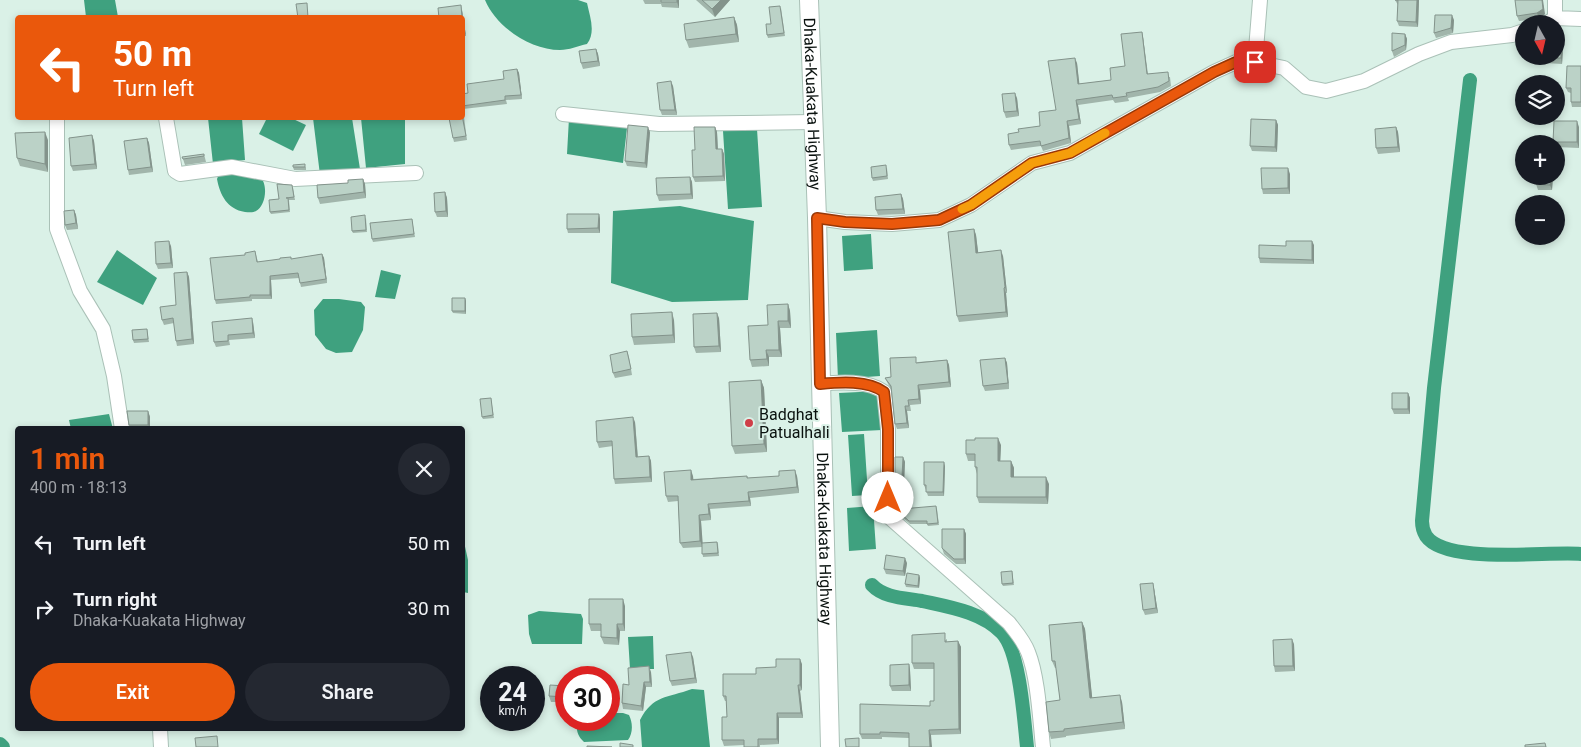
<!DOCTYPE html>
<html lang="en">
<head>
<meta charset="utf-8">
<style>
  body { margin:0; font-family:Roboto,sans-serif; background:#242831; color:#f1f3f6; height:100vh; display:flex; flex-direction:column; font-size:19px; white-space:nowrap }
  * { box-sizing:border-box; margin:0 }
  p { font-size:16px; color:#9ea1a6 }
  .icon { flex:none; width:28px; height:28px; fill:none; stroke:currentColor; stroke-width:2; stroke-linecap:round; stroke-linejoin:round }
  .map { position:relative; flex:1; overflow:hidden }
  .side { position:absolute; left:15px; top:426px; width:450px; height:305px; display:flex; flex-direction:column; background:#171b24; border-radius:5px; box-shadow:0 2px 8px #0003 }
  .side>* { flex:none }
  .top-card { position:absolute; left:15px; top:15px; width:450px; height:105px; border-radius:5px; box-shadow:0 2px 8px #0003; background:#ea580c; color:#fff; overflow:hidden }
  .needle { width:32px; rotate:172deg }
  .buttons { position:absolute; left:1515px; top:15px; display:grid; gap:10px }
  .buttons a { display:grid; place-items:center; width:50px; height:50px; border-radius:50%; background:#171b24; box-shadow:0 2px 8px #0003; font-size:25px }
  .speed { position:absolute; left:480px; top:666px; display:flex; gap:10px; font-size:25px; font-weight:700; text-align:center }
  .speed>* { display:grid; place-content:center; width:65px; height:65px; border-radius:50%; background:#171b24; box-shadow:0 2px 8px #0003; line-height:1 }
  .speed small { font-size:12px; font-weight:400 }
  .speed .limit { border:8px solid #d22; background:#fff; color:#111 }
  .pin { position:absolute; display:grid; place-items:center; width:42px; height:42px; color:#fff; margin:-21px; border-radius:10px; box-shadow:0 2px 8px #0006 }
  .me { position:absolute; width:55px; margin:-28px; rotate:0deg; stroke-linejoin:round; filter:drop-shadow(0 0 4px #0008) }
  .turn { display:flex; align-items:center; gap:18px; height:105px; padding:0 15px; font-size:22px }
  .turn .icon { width:65px; height:65px; stroke-width:2.5 }
  .turn b { display:block; font-size:35px; line-height:42px }
  .round { display:grid; place-items:center; flex:none; width:52px; height:52px; border-radius:26px; background:#242831 }
  .overview { display:flex; align-items:center; justify-content:space-between; height:85px; padding:0 15px }
  h1 { font-size:30px; font-weight:600; line-height:38px; color:#ea580c }
  .primary-button { display:flex; gap:10px; margin-top:auto; padding:10px 15px }
  .primary-button a { flex:1; height:58px; border-radius:30px; background:#ea580c; color:#fff; font-size:20px; font-weight:600; line-height:58px; text-align:center }
  .primary-button a+a { background:#242831; color:#f1f3f6 }
  ul { padding:0; list-style:none }
  li { display:flex; align-items:center; gap:15px; height:65px; padding:0 15px }
  li div { flex:1 }
  li b { display:block; font-size:19px }
  li em { font-style:normal }
  .map>svg:first-child { display:block }
  .water { fill:#3fa17f }
  .lines { fill:none; stroke-linecap:round; stroke-linejoin:round }
  .canal { stroke:#3fa17f; stroke-width:14 }
  .minor-casing { stroke:#aac1b7; stroke-width:16 }
  .major-casing { stroke:#aac1b7; stroke-width:20 }
  .minor { stroke:#fff; stroke-width:14 }
  .major { stroke:#fff; stroke-width:18 }
  .wall { fill:#a1b5ab }
  .shaded-wall { fill:#83938b }
  .building { fill:#bbd2c7; stroke:#83938b }
  .route-casing { stroke:#983908; stroke-width:12 }
  .route { stroke:#ea580c; stroke-width:9 }
  .slow { stroke:#f59e0b; stroke-width:9 }
  .poi-dot { fill:#cf3f48; stroke:#daf1e7; stroke-width:2 }
  .labels { text-anchor:middle; stroke-width:4; stroke-linejoin:round; paint-order:stroke }
  .street-label { font-size:16px; fill:#0a120f; stroke:#daf1e7 }
  .poi-label { font-size:16px; fill:#0a120f; stroke:#daf1e7; text-anchor:start }
</style>
</head>
<body>
<div class="map">
<svg width="1581" height="747" viewBox="0 0 1581 747">
  <rect width="100%" height="100%" fill="#daf1e7"/>
  <path class="water" d="M84,0H115L118,17H86Z
    M485,0H578L587,3C590,17 596,32 587,44C578,46 569,50 560,50C531,50 496,27 485,0Z
    M208,118H242L245,160L213,164Z
    M267,118H291L306,125L293,151L259,134Z
    M313,118H352L360,169L320,175Z
    M361,118H405V164L366,168Z
    M569,118L627,128L623,163L567,154Z
    M757,129L762,207L728,209L723,131Z
    M226,171C234,172 254,173 260,177C269,185 265,207 256,211C253,213 248,212 245,212C227,209 220,195 217,179L219,174Z
    M680,206L754,221L748,300L672,302L611,283L613,211Z
    M871,234L873,269L844,271L842,236Z
    M117,250L157,278L143,305L97,282Z
    M381,270L401,275L395,299L375,297Z
    M323,299H339L361,302L365,307L363,330L352,352L336,353L326,349L315,335L314,310Z
    M877,330L880,376L838,379L836,333Z
    M880,391L882,430L842,432L839,393Z
    M109,414L113,429H71L69,420Z
    M864,434L868,495L852,496L848,435Z
    M873,506L876,549L849,551L847,508Z
    M462,533L468,560V593L463,592Z
    M539,611L581,614L583,619L582,644H532L529,634L528,615Z
    M653,636L654,669H630L628,637Z
    M692,689L704,690L710,747H642L640,720C653,695 667,698 692,689Z
    M609,713H623L629,715C633,723 633,733 628,740L584,742C577,736 576,729 577,720H609Z"/>
  <g class="lines">
    <path class="canal" d="M1470,80L1434,388L1422,521C1422,526 1423,531 1426,536C1446,565 1547,551 1581,554
      M872,585C884,598 905,598 922,601C949,607 982,612 1002,633C1020,652 1024,720 1027,747
      M0,744L3,747"/>
    <defs>
      <path id="minor" d="M1555,18V0
        M1546,24L1555,18L1581,19
        M1255,62L1260,0
        M563,114L659,124L813,122
        M57,118V229L80,291L103,329L114,376L122,429
        M166,118L175,171L180,174L232,167L295,179L416,173
        M817,218L845,222L892,224L939,220L971,205L1032,163L1070,153L1214,72L1236,62H1255L1284,68L1306,87L1326,91L1364,81L1419,54L1451,42L1512,35L1524,31
        M820,384C839,382 868,380 884,392L888,429V516L1009,623C1016,632 1024,641 1028,652C1038,677 1040,719 1043,747
        M160,729L161,747"/>
      <g id="major">
        <path id="s1" d="M809,0L817,218L830,747"/>
      </g>
    </defs>
    <use href="#minor" class="minor-casing"/>
    <use href="#major" class="major-casing"/>
    <use href="#minor" class="minor"/>
    <use href="#major" class="major"/>
  </g>
  <path class="wall" d="M643,0H679V8L662,7L661,4H645Z
    M696,0H730L715,17Z
    M1395,0H1419L1418,27L1399,26L1397,21L1398,5Z
    M1515,0L1545,14L1539,19L1519,21L1517,16Z
    M461,5L462,10L466,36H462V18Z
    M781,8L785,36L768,38L767,35L771,24Z
    M734,17L737,25L739,42L689,48L686,40Z
    M1454,20L1453,33L1436,38L1434,33Z
    M1142,32L1143,37L1148,74L1170,77L1171,86L1160,92L1128,98L1129,101L1115,103L1113,100L1078,105L1081,124L1069,126L1071,143L1043,151L1041,146L1011,150L1009,145L1019,132L1040,126L1056,110L1077,63L1079,84L1111,80L1125,66Z
    M1405,34L1407,39L1406,50L1394,57L1392,51Z
    M1561,44L1563,49L1562,64L1545,63L1543,58Z
    M596,49L598,54L600,66L583,69L581,63Z
    M462,52L465,72L462,73Z
    M1581,66V107H1572L1571,102V93L1568,92L1566,88Z
    M517,69L519,73L522,99L506,100L507,104L463,109L467,140L454,142L453,138L462,118V94L468,93L504,79Z
    M673,86L677,115H662L660,110Z
    M1017,98L1019,116L1006,118L1004,112Z
    M1276,120L1278,125L1277,152L1252,151L1250,146Z
    M715,127L717,132L718,149H722L724,154L725,181L695,182L693,177L695,150Z
    M1396,127L1398,132L1400,152L1378,154L1376,148Z
    M1579,127V148L1556,147V144H1554L1553,142Z
    M650,132L647,168L627,166L625,161Z
    M92,135L94,141L97,169L73,171L71,166Z
    M147,138L149,143L153,172L129,175L128,170Z
    M48,140V172L20,166L17,158Z
    M204,154L206,162L185,165L183,159Z
    M293,167H306V170H294Z
    M887,168L888,179L873,181L872,178Z
    M1290,174V194H1263L1262,189Z
    M1553,176L1552,190H1538L1536,184Z
    M690,177L692,182L693,199L659,201L657,195Z
    M363,179L365,184L366,198L320,204L318,198L348,183Z
    M293,188L295,200H289L290,212L271,214L270,212L279,199Z
    M445,192L447,198L448,217H437L435,212Z
    M901,194L903,199L905,214L878,215L876,210Z
    M74,210L76,215L78,229L67,230L65,225Z
    M599,214L600,219V233H568L567,229Z
    M366,218L367,232L353,233L352,231Z
    M412,219L415,237L373,242L372,239Z
    M974,229L976,235L978,253L1003,256L1007,293H1006L1008,317L959,322L957,316Z
    M1314,245V264L1260,263L1259,258L1286,246Z
    M171,246L173,268L158,269L156,264Z
    M255,251L258,262L292,259L322,254L324,258L327,283L301,287L299,278L271,280L272,299H252V301L216,304L215,300L245,255Z
    M187,272L189,277L194,344L177,346L176,341L174,323L164,325L162,320L176,305Z
    M465,298L466,301V314L453,313L452,311Z
    M788,304L790,311L791,328H780L782,357H769V366L752,367L750,360L768,325Z
    M719,318L721,352L696,353L694,347Z
    M674,320L675,343L634,345L632,337Z
    M253,322L255,338L229,340L230,345L216,347L214,342Z
    M147,329L149,342L134,343L133,340Z
    M627,351L629,357L632,375L615,378L613,373Z
    M1005,358L1007,363L1009,389L985,391L983,386Z
    M947,360L949,365L951,387L920,390L921,404L910,405L911,411H907L909,428L897,429L895,424L891,389L887,382L885,378L891,377L918,362Z
    M761,380L764,388L767,452L735,454L732,446Z
    M1408,393L1410,398V414H1394L1392,409Z
    M491,398L494,418L483,419L482,417Z
    M148,411L150,417V429H130L129,425Z
    M635,422L638,457L649,456L651,461L652,482L615,484L614,479L613,446L599,448L597,442Z
    M1001,445L1000,461H1011L1014,468V477L1049,484L1048,504L979,503L977,497V474L975,467V461H968L966,454Z
    M903,457L905,462L903,502L897,501L895,497Z
    M945,466L944,496H928L926,490L924,485Z
    M693,476V479L747,476L748,478L797,476L799,493L750,498L751,506L710,509L711,520L701,521L702,543L717,542L718,544L719,556L703,557L702,547L683,548L680,543L678,501L668,502L666,496Z
    M936,506L937,509L939,525L928,526L927,524H910L902,517L901,514Z
    M964,529L966,534V564H956L944,554L942,548Z
    M907,563L905,576L886,574L884,569Z
    M1012,571L1014,585L1003,586L1002,584Z
    M919,575L920,578L919,588L906,587L905,584Z
    M1154,588L1158,613L1145,615L1143,610Z
    M625,606V631H620L619,645L604,644L601,637V631H591L589,624Z
    M1082,622L1085,629L1092,698L1122,702L1125,729L1066,736V737L1051,739L1049,732L1060,700L1056,668H1055L1052,661Z
    M947,639V642L958,641L961,647V734L931,735L909,738L882,737V739H862L860,734L930,706L934,701V669H914L912,663Z
    M1294,644L1295,671L1275,672L1274,666Z
    M693,657L697,683L672,686L670,681Z
    M802,664V690L800,691L803,718H779V744L760,745V747H744V745L724,746L722,740L727,717L726,701H725L723,696L756,674L776,667Z
    M909,664L910,670L911,691H892L890,686Z
    M651,672L652,687H646L643,711L623,709L622,703L629,685Z
    M566,686V702H551L549,696Z"/>
  <path class="shaded-wall" d="M677,0H679V8L677,2Z
    M721,0H730L715,17L712,9Z
    M1417,0H1419L1418,27L1416,22Z
    M1542,0H1543L1545,14L1539,19L1537,13Z
    M461,5L462,10L466,36L464,31Z
    M1452,15L1454,20L1453,33L1451,28Z
    M734,17L737,25L739,42L736,34Z
    M1142,32L1143,37L1148,79L1147,74Z
    M1405,34L1407,39L1406,50L1405,45Z
    M1561,44L1563,49L1562,64L1561,58Z
    M596,49L598,54L600,66L598,61Z
    M462,52L465,72L462,63Z
    M1075,58L1077,63L1080,89L1078,84Z
    M517,69L519,73L522,99L521,95Z
    M671,81L673,86L677,115L675,110Z
    M1015,93L1017,98L1019,116L1017,111Z
    M1076,100L1078,105L1081,124L1079,119Z
    M1276,120L1278,125L1277,152L1275,147Z
    M1067,121L1069,126L1071,143L1069,138Z
    M1577,121L1579,127V148L1577,142Z
    M648,127L650,132L647,168L645,163Z
    M715,127L717,132L718,154L716,149Z
    M1396,127L1398,132L1400,152L1398,147Z
    M45,132L48,140V172L45,164Z
    M92,135L94,141L97,169L95,164Z
    M147,138L149,143L153,172L151,167Z
    M722,149L724,154L725,181L723,176Z
    M1288,168L1290,174V194L1288,188Z
    M1551,176H1553L1552,190L1550,185Z
    M690,177L692,182L693,199L691,194Z
    M363,179L365,184L366,198L364,192Z
    M445,192L447,198L448,217L446,211Z
    M901,194L903,199L905,214L903,209Z
    M74,210L76,215L78,229L76,223Z
    M599,214L600,219V233L598,228Z
    M974,229L976,235L979,259L976,253Z
    M169,241L171,246L173,268L171,263Z
    M1312,241L1314,245V264L1312,260Z
    M1001,250L1003,256L1007,293L1005,287Z
    M322,254L324,258L327,283L326,279Z
    M187,272L189,277L194,344L192,339Z
    M270,276L271,280L272,299L270,295Z
    M1004,288L1006,293L1008,317L1006,312Z
    M465,298L466,301V314L465,311Z
    M788,304L790,311L791,328L788,321Z
    M672,312L674,320L675,343L673,335Z
    M717,313L719,318L721,352L719,346Z
    M252,318L253,322L255,338L253,333Z
    M778,321L780,328L782,357L779,350Z
    M766,350L769,357V366L767,359Z
    M1005,358L1007,363L1009,389L1008,383Z
    M947,360L949,365L951,387L949,382Z
    M761,380L764,388L767,452L764,444Z
    M918,385L920,390L921,404L919,399Z
    M1408,393L1410,398V414L1408,409Z
    M905,406L907,411L909,428L907,423Z
    M148,411L150,417V429L148,425Z
    M633,417L635,422L638,462L636,457Z
    M998,438L1001,445L1000,468L998,461Z
    M649,456L651,461L652,482L650,477Z
    M903,457L905,462L903,502L901,497Z
    M1011,461L1014,468V484L1011,477Z
    M944,462L945,466L944,496L943,492Z
    M691,470L693,476L694,485L691,480Z
    M795,470L797,476L799,493L797,487Z
    M1046,477L1049,484L1048,504L1046,497Z
    M748,492L750,498L751,506L749,501Z
    M708,504L710,509L711,520L709,514Z
    M699,515L701,521L703,547L700,541Z
    M964,529L966,534V564L964,559Z
    M905,558L907,563L905,576L903,571Z
    M919,575L920,578L919,588L918,586Z
    M1153,583L1154,588L1158,613L1156,608Z
    M623,599L625,606V631L623,624Z
    M1082,622L1085,629L1093,705L1090,698Z
    M617,624L620,631L619,645L617,638Z
    M1292,639L1294,644L1295,671L1293,666Z
    M958,641L961,647V734L959,729Z
    M691,652L693,657L697,683L695,678Z
    M800,659L802,664V690L800,685Z
    M909,664L910,670L911,691L909,685Z
    M649,666L651,672L652,687L650,682Z
    M644,682L646,687L643,711L641,706Z
    M798,685L800,691L803,718L801,713Z
    M1120,695L1122,702L1125,729L1123,722Z
    M777,713L779,718V744L777,739Z
    M929,730L931,735L932,747H930Z"/>
  <path class="building" d="M661,0H677V2H661Z
    M702,0H721L712,9Z
    M1395,0H1417L1416,22L1397,21L1398,0Z
    M1515,0H1542L1543,9L1537,13L1517,16Z
    M307,3L308,18H298L296,4Z
    M461,5L462,18H439L438,8Z
    M780,6L784,33L767,35L766,24H771L769,7Z
    M1435,15H1452L1451,28L1434,33Z
    M734,17L736,34L686,40L684,24Z
    M1142,32L1147,74L1168,72L1169,81L1158,87L1126,93L1127,96L1113,98L1112,95L1076,100L1079,119L1067,121L1069,138L1041,146L1040,141L1009,145L1008,134L1019,132L1018,129L1040,126L1039,112L1056,110L1048,61L1075,58L1078,84L1111,80L1110,68L1125,66L1121,34Z
    M1392,33L1405,34V45L1392,51Z
    M1556,44H1561V58H1543V56H1556Z
    M596,49L598,61L581,63L579,51Z
    M1567,66H1581V102H1571V88H1566Z
    M517,69L521,95L505,96V100L462,106V94L468,93L467,84L504,79L503,71Z
    M671,81L675,110H660L657,83Z
    M1015,93L1017,111L1004,112L1002,94Z
    M462,115L466,136L453,138L449,118H462Z
    M1251,119L1276,120L1275,147L1250,146Z
    M1554,121H1577V142H1553Z
    M628,125L648,127L645,163L625,161Z
    M694,127H715L716,149H722L723,176L693,177L692,150H695Z
    M1396,127L1398,147L1376,148L1375,129Z
    M45,132V164L17,158L15,133Z
    M92,135L95,164L71,166L69,138Z
    M147,138L151,167L128,170L124,141Z
    M204,154V156L183,159L182,157Z
    M305,164V167H293V165Z
    M886,165L887,176L872,178L871,167Z
    M1261,168H1288V188L1262,189Z
    M1536,176H1551L1550,185L1536,184Z
    M690,177L691,194L657,195L656,178Z
    M363,179L364,192L318,198L317,185L348,183V180Z
    M277,184L292,185L294,197L286,198H288L289,210L270,212L269,200L279,199Z
    M445,192L446,211L435,212L434,193Z
    M901,194L903,209L876,210L875,197Z
    M74,210L76,223L65,225L64,211Z
    M567,214H599L598,228L567,229Z
    M365,215L366,230L352,231L351,217Z
    M412,219L414,234L372,239L370,223Z
    M974,229L976,253L1001,250L1005,287L1004,288L1006,312L957,316L948,232Z
    M169,241L171,263L156,264L155,242Z
    M1286,241H1312V260L1259,258V245L1286,246Z
    M255,251L257,262L280,259V258L291,257V259L322,254L326,279L300,283L298,273L270,276V295H250V297L215,300L210,258L245,255V253Z
    M187,272L192,339L176,341L173,318L162,320L160,307L176,305L174,273Z
    M452,298H465V311H452Z
    M788,304V321H778L779,350H766L767,359L750,360L748,326L768,325L767,305Z
    M672,312L673,335L632,337L631,314Z
    M717,313L719,346L694,347L693,314Z
    M252,318L253,333L228,335V341L214,342L212,322Z
    M147,329L148,339L133,340L132,330Z
    M627,351L631,369L613,373L610,355Z
    M916,357V363L947,360L949,382L918,385L919,399L908,400L909,406H905L907,423L895,424L891,386L885,378L891,377L890,358Z
    M1005,358L1008,383L983,386L980,360Z
    M761,380L764,444L732,446L729,382Z
    M1392,393H1408V409H1392Z
    M491,398L493,415L482,417L480,399Z
    M127,411H148V425H129Z
    M633,417L636,457L649,456L650,477L614,479L612,441L597,442L596,421Z
    M975,438H998V461H1011V477H1046V497H977V467H975V454H966V440H975Z
    M895,457H903L901,497H895Z
    M924,462H944L943,492H926V485H924Z
    M691,470V480L747,476V478L779,476V471L795,470L797,487L748,492L749,501L708,504L709,514L699,515L700,541L680,543L678,496H666L664,472Z
    M936,506L938,523L927,524V521H909L901,514V509Z
    M942,529H964V559H954L942,548Z
    M717,542L718,553L702,554V543Z
    M886,555L905,558L903,571L884,569Z
    M1012,571L1013,583L1002,584L1001,572Z
    M907,573L919,575L918,586L905,584Z
    M1153,583L1156,608L1143,610L1140,584Z
    M589,599H623V624H617V638L601,637V624H589Z
    M1082,622L1090,698L1120,695L1123,722L1064,729V731L1049,732L1046,702L1060,700L1055,661H1052L1049,625Z
    M945,633V642L958,641L959,729L929,730L930,747H909V733L880,732V734H860V704L930,706V701H934V663H912V635Z
    M1292,639L1293,666H1274L1273,640Z
    M691,652L695,678L670,681L666,655Z
    M776,659H800V685H798L801,713H777V739H758V747H744V740H722V717H727L726,696H723V674H756V668L776,667Z
    M909,664V685L890,686V665Z
    M649,666L650,682H644L641,706L622,703L623,684L629,685L628,668Z
    M550,685L566,686V697L549,696Z
    M217,736L218,747H196L195,738Z
    M859,738V747H846L845,739Z
    M620,743L633,745V747H620Z
    M1545,743L1546,747H1525V745Z
    M587,746L612,747H587Z"/>
  <g class="lines">
    <defs>
      <path id="route" d="M888,498V429L884,392C868,380 840,382 820,384L817,218L845,222L892,224L939,220L971,205L1032,163L1070,153L1214,72L1236,62H1255"/>
    </defs>
    <use href="#route" class="route-casing"/>
    <use href="#route" class="route"/>
    <path class="slow" d="M962,209L971,205L1032,163L1070,153L1105,133"/>
  </g>
  <circle class="poi-dot" cx="749" cy="423" r="5"/>
  <g class="labels">
    <g class="street-label">
      <text dy="6" stroke="none"><textPath href="#s1" startOffset="104">Dhaka-Kuakata Highway</textPath></text>
      <text dy="6" stroke="none"><textPath href="#s1" startOffset="539">Dhaka-Kuakata Highway</textPath></text>
    </g>
    <g class="poi-label">
      <text x="759" y="420">Badghat<tspan x="759" dy="18">Patualhali</tspan></text>
    </g>
  </g>
</svg>
<div class="buttons">
<a><svg class="needle" viewBox="-14 -14 28 28"><path d="M0-13l5 13h-10z" fill="#e53935"/><path d="M0 13l5-13h-10z" fill="#9ea1a6"/></svg></a>
<a><svg class="icon" aria-label="layers" viewBox="0 0 24 24"><path d="M12 4l9 5-9 5-9-5zM3 14l9 5 9-5"/></svg></a>
<a>+</a>
<a>−</a>
</div>
<div class="speed"><div>24<small>km/h</small></div><div class="limit">30</div></div>
<div class="pin" style="left:1255px;top:62px;background:#d93025"><svg class="icon" aria-label="arrive" viewBox="0 0 24 24"><path d="M6 21V4h12l-3 4 3 4H6"/></svg></div>
<svg class="me" style="left:888px;top:498px" viewBox="-20 -20 40 40"><circle r="19" fill="#fff"/><path d="M0-13L10 11 0 6-10 11z" fill="#ea580c"/></svg>
<div class="top-card">
<div class="turn"><svg class="icon" aria-label="left" viewBox="0 0 24 24"><path d="M17 20v-9H6M10 6l-5 5 5 5"/></svg><div><b>50 m</b>Turn left</div></div>
</div>
<section class="side">
<div class="overview"><div><h1>1 min</h1><p>400 m · 18:13</p></div><a class="round"><svg class="icon" aria-label="close" viewBox="0 0 24 24"><path d="M6 6l12 12M18 6L6 18"/></svg></a></div>
<ul>
<li><svg class="icon" aria-label="left" viewBox="0 0 24 24"><path d="M17 20v-9H6M10 6l-5 5 5 5"/></svg><div><b>Turn left</b></div><em>50 m</em></li>
<li><svg class="icon" aria-label="right" viewBox="0 0 24 24"><path d="M7 20v-9h11M14 6l5 5-5 5"/></svg><div><b>Turn right</b><p>Dhaka-Kuakata Highway</p></div><em>30 m</em></li>
</ul>
<div class="primary-button"><a>Exit</a><a>Share</a></div>
</section>
</div>
</body>
</html>
